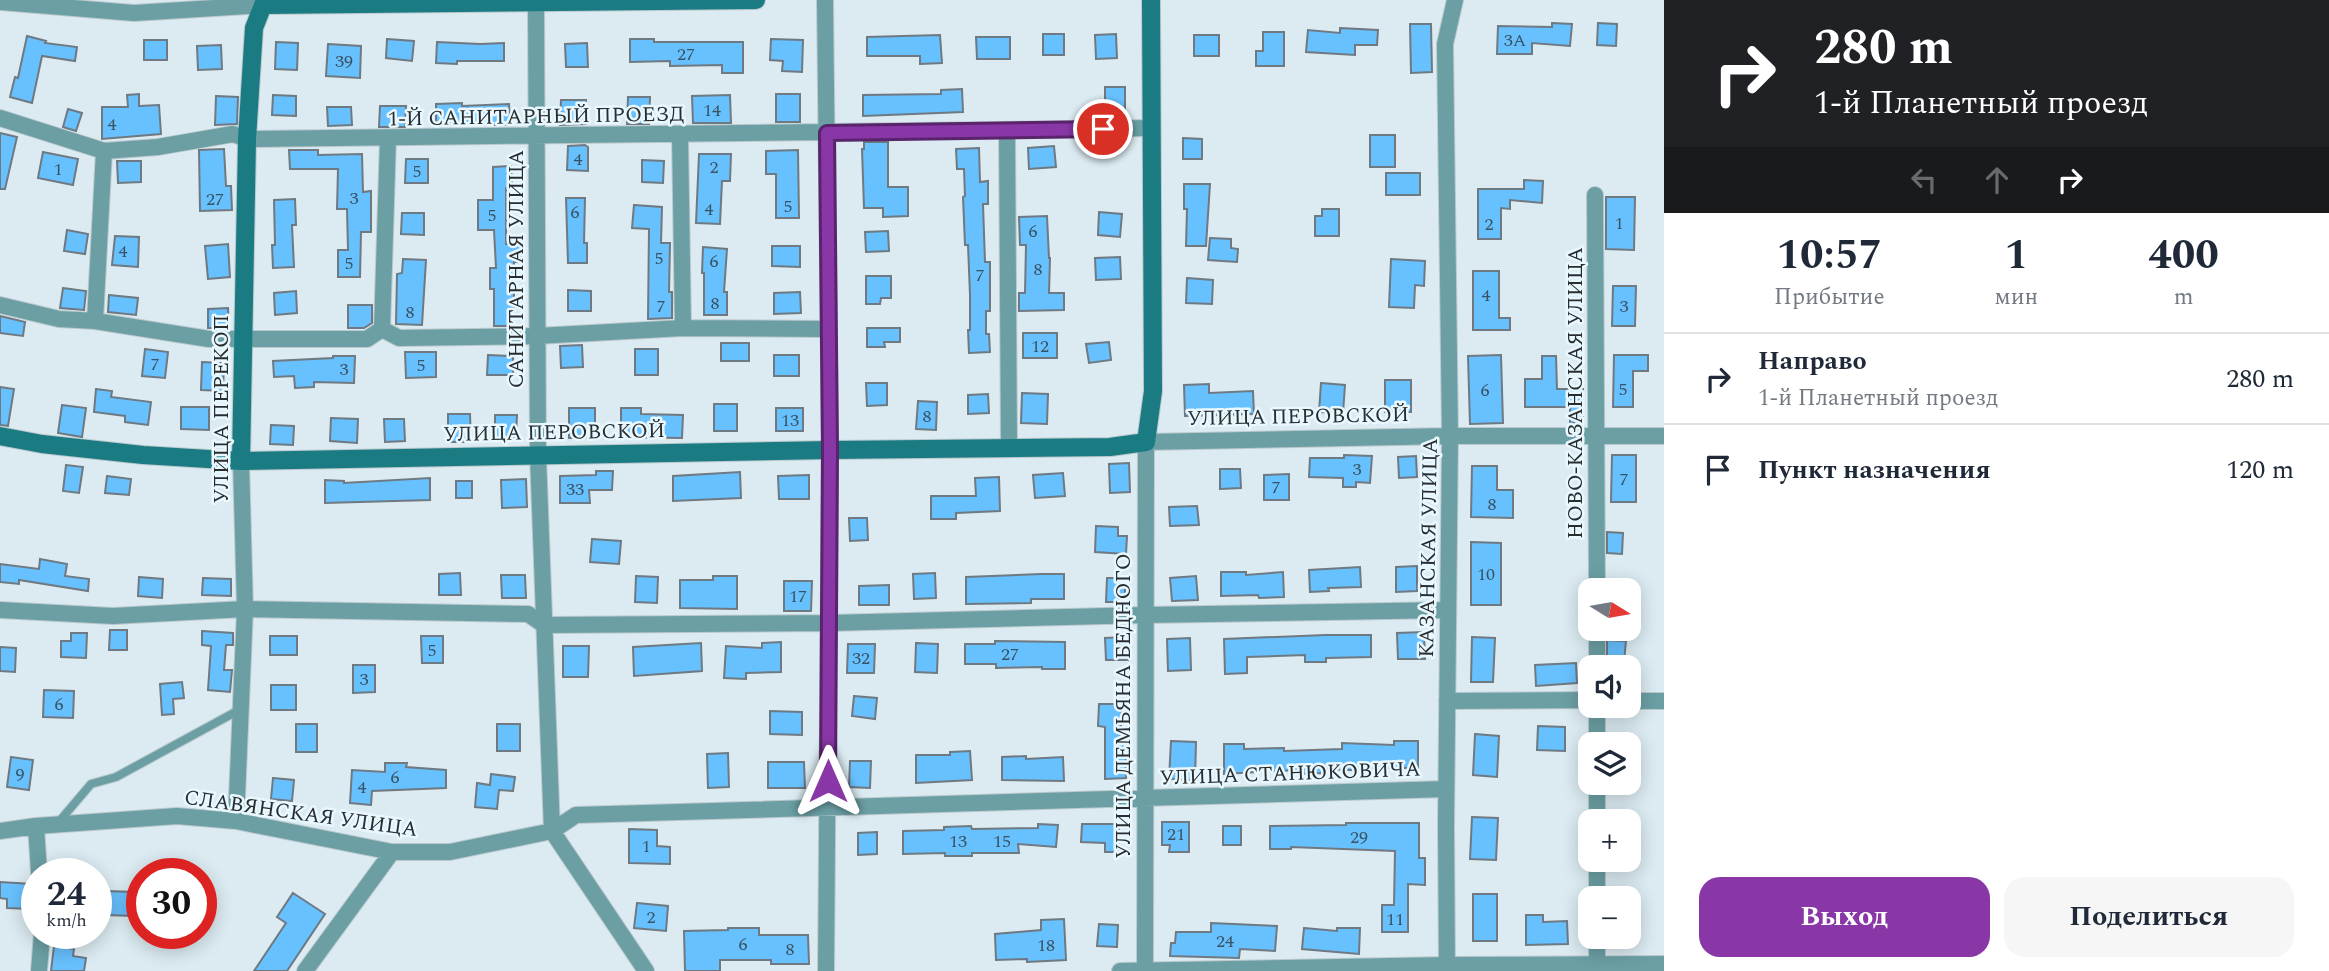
<!DOCTYPE html>
<html lang="ru">
<head>
<meta charset="utf-8">
<style>
  body { margin:0; font-family:Spectral,serif; background:#f6f6f7; color:#1f2937; height:100vh; display:flex; flex-direction:column; font-size:26px; white-space:nowrap }
  * { box-sizing:border-box; margin:0 }
  p { font-size:23px; color:#747a83 }
  .icon { flex:none; width:38px; height:38px; fill:none; stroke:currentColor; stroke-width:2; stroke-linecap:round; stroke-linejoin:round }
  .map { position:relative; flex:1; overflow:hidden }
  .side { display:flex; flex-direction:column; background:#fff; width:665px }
  .side>* { flex:none }
  .guide { background:#202124; color:#fff; overflow:hidden }
  .needle { width:46px; rotate:101deg }
  .tools { position:absolute; left:1578px; top:578px; display:grid; gap:14px }
  .tools a { display:grid; place-items:center; width:63px; height:63px; border-radius:14px; background:#fff; box-shadow:0 4px 18px #0003; font-size:35px }
  .speed { position:absolute; left:21px; top:858px; display:flex; gap:14px; font-size:35px; font-weight:700; text-align:center }
  .speed>* { display:grid; place-content:center; width:91px; height:91px; border-radius:50%; background:#fff; box-shadow:0 4px 18px #0003; line-height:1 }
  .speed small { font-size:18px; font-weight:400 }
  .speed .limit { border:10px solid #d22; background:#fff; color:#111 }
  .pin { position:absolute; display:grid; place-items:center; width:60px; height:60px; color:#fff; margin:-30px; border:4px solid #fff; border-radius:50%; box-shadow:0 2px 7px #0007 }
  .me { position:absolute; width:77px; margin:-38px; rotate:0deg; stroke-linejoin:round; filter:drop-shadow(0 0 5px #0008) }
  .turn { display:flex; align-items:center; gap:24px; height:147px; padding:0 35px; font-size:32px }
  .turn .icon { width:91px; height:91px; stroke-width:2.5 }
  .turn b { display:block; font-size:49px; line-height:60px }
  .lanes { display:flex; align-items:center; height:66px; padding:0 35px; background:#0003; justify-content:center; gap:35px; direction:ltr }
  .lanes .off { opacity:.35 }
  .eta { display:flex; justify-content:space-evenly; align-items:center; height:119px; text-align:center }
  .eta b { font-size:42px; font-weight:700; line-height:49px }
  .primary-button { display:flex; gap:14px; margin-top:auto; padding:14px 35px }
  .primary-button a { flex:1; height:80px; border-radius:21px; background:#8937a6; color:#fff; font-size:28px; font-weight:700; line-height:80px; text-align:center }
  .primary-button a+a { background:#f6f6f7; color:#1f2937 }
  ul { padding:0; list-style:none }
  li { display:flex; align-items:center; gap:21px; height:91px; padding:0 35px; border-top:2px solid #e0e1e3 }
  li div { flex:1 }
  li b { display:block; font-size:26px }
  li em { font-style:normal }
  main { display:flex; flex:1; min-height:0 }
  .map>svg:first-child { display:block }
  .building { fill:#68c1ff; stroke:#6e7982; stroke-width:2 }
  .lines { fill:none; stroke-linecap:round; stroke-linejoin:round }
  .lane-casing { stroke:#bbc9ce; stroke-width:10 }
  .street-casing { stroke:#bbc9ce; stroke-width:18 }
  .secondary-casing { stroke:#bbc9ce; stroke-width:20 }
  .lane { stroke:#6b9fa4; stroke-width:8 }
  .street { stroke:#6b9fa4; stroke-width:16 }
  .secondary { stroke:#1b7b83; stroke-width:18 }
  .route-casing { stroke:#59246c; stroke-width:18 }
  .route { stroke:#8937a6; stroke-width:12 }
  .labels { text-anchor:middle; stroke-width:5; stroke-linejoin:round; paint-order:stroke }
  .number-label { font-size:18px; fill:#385364 }
  .street-label { font-size:21px; fill:#282e30; stroke:#e8f8fe }
</style>
</head>
<body>
<main>
<div class="map">
<svg width="1664" height="971" viewBox="0 0 1664 971">
  <rect width="100%" height="100%" fill="#dbebf1"/>
  <path class="building" d="M1552,23L1572,24L1570,46L1532,43V54H1497L1498,26L1552,27Z
    M1598,23L1617,24L1616,46L1597,45Z
    M1410,24H1431L1432,72L1411,73Z
    M1340,28L1378,30L1377,45H1355V55L1306,52L1308,30L1340,33Z
    M1263,32H1284V66H1256V51H1263Z
    M1043,34H1064V55H1043Z
    M1116,34L1117,58L1096,59L1095,35Z
    M940,35L942,63L920,64V56H867V37Z
    M1194,35H1219V56H1194Z
    M27,36L46,41L45,43L77,47L75,61L42,56L32,103L10,97L15,77L18,78Z
    M976,37H1010V59H977Z
    M387,39L414,41L412,61L386,58Z
    M630,39H654V42H743V73H722V65L670,66V61L630,62Z
    M771,39L803,40L802,72L782,71L783,61L770,60Z
    M144,40H167V60H144Z
    M276,42L298,43L297,70L275,69Z
    M437,42L480,44L504,43V61H457V64L436,63Z
    M587,43L588,67H566L565,44Z
    M328,44L361,46L360,78L326,76Z
    M221,45L222,69L198,70L197,46Z
    M1105,87H1125V113H1105Z
    M962,89L963,112L863,116V95L941,94V90Z
    M139,94V106L159,105L161,134L102,139V107H128L127,95Z
    M776,94H800V122H776Z
    M273,95L296,96V116L272,115Z
    M730,95L731,123H693L692,96Z
    M216,96L238,97L237,124L215,125Z
    M628,97H650L649,124H627Z
    M561,100H586V124L560,125Z
    M462,103V106L509,104L510,125L436,124V104Z
    M380,106H406L405,127H379Z
    M327,107H351L352,125L328,126Z
    M68,109L82,113L76,131L63,127Z
    M0,133L17,137L5,189H0Z
    M1370,135H1395V167H1370Z
    M1183,138L1202,139V159H1183Z
    M864,142H888V187H908V216L883,217V208H864L862,149H864Z
    M585,145L588,147V171L567,170L568,146Z
    M1054,146L1056,167L1029,169L1028,148Z
    M979,148L980,182L988,181V204H983L985,262H990V311H986V334H989L990,352L969,353L968,330H970V295L968,245H965L963,197L965,196L964,169H957L956,149Z
    M224,149L226,186H231L232,210L200,211L199,150Z
    M289,150H318V155L362,154L363,192L371,191V232H361L360,277H338V250H348L347,209H337L338,169H290Z
    M798,150L799,218H776V174H766V151Z
    M43,152L78,159L73,185L38,178Z
    M699,154H731L730,181H722L720,224L696,223Z
    M406,159H428V183H405Z
    M642,160L664,161L663,183L642,182Z
    M117,161H141V182L118,183Z
    M511,166L512,188H506V244L522,243L523,262H514V326H494V289H490V268H496L494,230H478V200H493V167Z
    M1386,173H1420V195H1386Z
    M1524,180L1543,181L1542,203L1510,200V209L1501,208V239H1478V189H1524Z
    M1184,184H1210L1206,246H1186L1187,209H1184Z
    M1606,197H1635L1634,250L1606,249Z
    M566,198H585L584,243H587V263H568Z
    M295,199L296,225H292L294,267L273,268L272,245H275L274,200Z
    M634,205L662,207L661,243H670L669,292H672V318L648,319L649,229L632,228Z
    M1322,209H1339V236H1315V216H1322Z
    M1099,212L1122,214L1120,237L1098,235Z
    M402,213H424V235L401,234Z
    M1047,216L1049,258H1050L1049,293H1064V310L1019,311V293H1025L1026,245H1020L1019,217Z
    M67,230L88,234L85,254L64,251Z
    M888,231L889,251L866,252L865,232Z
    M115,236L139,237L138,267L112,265Z
    M1210,238L1231,239V248L1238,249L1237,262L1208,260Z
    M228,244L230,277L208,279L205,246Z
    M772,246H800V267L772,266Z
    M703,247L727,249L724,292H727V315H704V273H702Z
    M1120,257L1121,279L1096,280L1095,258Z
    M403,259L426,260L422,325L396,324L397,274L402,273Z
    M1391,259L1425,261L1424,286L1415,285L1414,308L1389,307Z
    M1473,271H1499V318H1510V330H1473Z
    M866,276H891V298H881L880,304H866Z
    M1187,278L1213,280L1212,304L1186,303Z
    M1613,286H1636L1635,326H1612Z
    M63,288L86,291L84,310L60,308Z
    M568,290L591,291V311H568Z
    M296,291L297,313L275,315L274,293Z
    M800,292L801,313L774,314V293Z
    M109,295L138,298L136,315L108,312Z
    M348,305H372V323L364,328H348Z
    M228,308L229,328H208V309Z
    M0,316L25,322L23,336L0,333Z
    M867,328H900V342H884L885,347H867Z
    M1023,333H1057V358H1023Z
    M1109,342L1111,360L1089,363L1086,344Z
    M721,343H749V361H721Z
    M582,345L583,367L561,368L560,346Z
    M145,349L168,352L165,378L142,376Z
    M635,349H658V375H635Z
    M405,352H436V377L406,378Z
    M488,355L513,356V375H487Z
    M774,355H799V376H774Z
    M1501,355L1503,423L1470,424L1468,356Z
    M1614,355H1648V371H1633V407H1613Z
    M333,356H355L354,383L314,382V387L295,388L294,376L274,377L273,361L333,358Z
    M1542,356H1556L1557,389H1583V423H1570V407H1525V379H1542Z
    M202,362L224,363L223,391L201,390Z
    M1385,380H1411V412H1385Z
    M866,383H887V405L867,406Z
    M1321,383L1345,385L1343,413L1319,412Z
    M1209,384V393L1253,391L1254,414L1185,416L1184,385Z
    M0,387L14,389L8,426L0,425Z
    M96,389L112,391L111,397L151,402L148,425L125,422V416L94,412Z
    M1022,393L1048,394L1047,424L1021,423Z
    M988,394L989,413L968,414V395Z
    M918,401L937,402L936,430L916,429Z
    M714,404H737V431H714Z
    M62,405L86,408L82,437L58,433Z
    M181,407H209V430L181,429Z
    M569,408H595V438H569Z
    M621,408H641V414L683,415L682,438L621,437Z
    M776,408H803V431H776Z
    M448,414H470L471,442H448Z
    M495,415H517L516,437H495Z
    M331,418L358,419L357,443L330,441Z
    M384,419H404L405,441L385,442Z
    M271,425L294,426L293,445L270,444Z
    M1344,455L1372,456L1370,483L1356,482V487H1343V478L1309,477L1310,458H1344Z
    M1612,455H1636V502H1611Z
    M1416,456L1417,477L1399,478L1398,457Z
    M1129,463L1130,492L1110,493L1109,464Z
    M66,465L83,467L79,493L63,491Z
    M1472,466H1497V490H1513V518L1471,517Z
    M1220,469H1240L1241,488L1220,489Z
    M596,471H613L612,490H589L590,503H560V476L596,475Z
    M740,472L741,498L673,501V476Z
    M1063,473L1065,496L1035,498L1033,475Z
    M1289,474V500H1264V475Z
    M809,475V499H779L778,476Z
    M107,476L131,479L129,495L105,493Z
    M999,477L1000,511L956,513V519H931V496H976L975,478Z
    M430,478V500L325,503V480L344,481V483Z
    M526,479L527,507L502,508L501,480Z
    M456,481H472V498H456Z
    M1197,506L1199,525L1170,526L1169,507Z
    M849,518H867L868,540L850,541Z
    M1096,526L1118,527V536H1127L1126,554L1095,552Z
    M1607,532L1623,533L1622,554L1607,553Z
    M592,539L621,541L619,564L590,562Z
    M1471,542L1501,543V605H1471Z
    M40,559L67,564L65,576L89,579L88,591L19,580V584L0,582V564L39,569Z
    M1417,566V591L1396,592V567Z
    M1360,567L1361,587L1328,588L1329,591L1310,592L1309,570Z
    M1221,572H1246V575L1283,572L1284,597L1259,598L1258,595L1221,596Z
    M460,573L461,595H439V574Z
    M935,573L936,598L914,599L913,574Z
    M1041,574H1064V599H1031V603L966,604V577Z
    M501,575H525L526,598H502Z
    M636,576L658,577L657,603L635,602Z
    M713,576H737V609L680,608V580H713Z
    M1196,576L1198,600L1172,601L1170,578Z
    M139,577L163,579L162,598L138,596Z
    M203,578L231,579V596L202,595Z
    M1107,578H1125V602H1106Z
    M784,581H812L811,611H784Z
    M889,585V605H859V586Z
    M110,630H127V650H109Z
    M202,631L233,633V645H226L224,670H232L230,692L208,690L211,646L202,645Z
    M1424,632L1425,659H1398L1397,633Z
    M71,633H87L86,658L61,657V641H71Z
    M1326,635H1371V657L1326,658V662H1305V655L1247,657V673L1225,674L1224,639Z
    M270,636H297V655H270Z
    M421,636H443V663H422Z
    M1127,637L1128,660H1106L1105,638Z
    M1472,637L1495,638L1493,682H1471Z
    M1190,638L1191,670L1168,671L1167,639Z
    M1607,640L1626,641L1624,662L1607,661Z
    M995,641L1065,642V669H1042V667L996,668V664H965V644H995Z
    M781,642V672L746,673V679L724,678L726,646L762,648V643Z
    M701,643L702,671L634,676L633,647Z
    M916,643L938,644L937,673L915,672Z
    M848,644H875L874,673H847Z
    M563,646H589L588,677H563Z
    M0,647L16,648L15,672L0,671Z
    M1576,663L1577,683L1536,686L1535,665Z
    M353,665H375V692L353,693Z
    M182,682L184,698L173,699L174,714L162,715L160,684Z
    M271,685H296V710H271Z
    M44,690L74,691L73,718L43,717Z
    M854,696L877,698L875,719L852,716Z
    M1099,704H1122L1120,743L1126,742V778L1105,779V727L1098,726Z
    M770,711L802,712V735L770,734Z
    M296,724H317V752H296Z
    M497,724H520V751H497Z
    M1538,726L1565,727V751L1537,750Z
    M1475,734L1499,736L1497,777L1473,775Z
    M1171,741L1196,742L1195,780L1169,779Z
    M1394,741H1418V768H1374V771L1325,769V773L1297,774V770L1224,774V744H1244V749L1284,748V751L1342,749V743L1394,745Z
    M970,751L972,780L916,783V755H950V752Z
    M728,753L729,787L708,788L707,754Z
    M1026,756V759L1063,757L1064,781L1002,780V757Z
    M11,757L33,760L29,790L7,787Z
    M850,761H871L870,788L849,787Z
    M768,762H804L805,788H768Z
    M385,763H407L406,767L446,770V788L372,791L371,805L350,803L352,770L385,772Z
    M491,774L515,777L513,791L499,790L497,809L475,807L477,783L490,785Z
    M273,778L294,780L292,801L271,799Z
    M1472,817L1498,818L1496,860L1470,859Z
    M1162,822H1189V852H1169L1170,845H1162Z
    M1346,823H1419V858H1425V885L1408,884V932H1382V905H1394L1395,851L1291,847V849H1270V826L1346,825Z
    M1038,824L1058,825L1056,847L1018,844L1019,853H972V856H945V853L903,854V831L944,830V827L971,826L972,829L1038,828Z
    M1082,824H1119L1118,852H1105V843L1081,842Z
    M1223,826H1241V845H1223Z
    M629,829L657,830V846L670,847V864L629,863Z
    M877,832V854L858,855V833Z
    M0,882L32,884L30,909L7,908V899L0,898Z
    M105,891L136,892L135,916L105,915Z
    M293,893L325,914L287,971H254L286,923L277,917Z
    M1473,894H1497V941H1473Z
    M637,903L668,906L666,931L634,928Z
    M1526,915H1543V922L1567,921L1568,944L1526,945Z
    M1064,919L1066,960L1027,962V959L996,960L995,934L1041,930V920Z
    M1211,923L1277,926L1275,951L1240,949L1239,958L1170,956L1171,943H1175L1176,932H1211Z
    M1099,924L1118,925L1117,947L1097,946Z
    M728,928H759V935H808L809,964H771V960H720V971H685L684,931L728,930Z
    M1304,928L1337,931V928H1360L1359,954L1302,949Z
    M54,946L74,949L73,956L86,958L84,971H51Z"/>
  <g class="lines">
    <defs>
      <path id="lane" d="M57,824L91,784L116,777L241,709"/>
      <path id="street" d="M825,0L830,450L826,971
        M536,1L538,455L552,831
        M0,2L134,13L263,5L264,0
        M0,118L104,151L158,147L233,134L247,139L1152,128
        M1007,130L1009,448
        M680,135L683,328
        M1595,195L1597,590
        M0,305L59,319L95,321L209,339H367L382,329L399,338L537,336L683,328L829,329
        M95,321L104,151
        M382,329L388,139
        M0,610L113,616L245,609L528,614L544,625L829,623L1145,615L1448,610
        M1597,667V628
        M1447,701L1591,700
        M1629,701H1663
        M1597,705V744
        M1597,782V821
        M236,821L245,609L241,461
        M36,826L39,873
        M0,831L36,826L177,816L236,821L392,852H450L552,831L576,815L1446,789
        M552,831L646,971
        M1597,859V898
        M39,971L42,933
        M305,971L392,852
        M1120,971L1447,965L1664,964
        M1145,971L1146,442L1450,436H1664
        M1447,971L1446,825L1450,436L1445,44L1455,0
        M1597,971V936"/>
      <path id="secondary" d="M0,436L42,444L143,455L241,461L830,450L1110,447L1146,442L1153,391L1151,0
        M241,461L247,139L254,28L263,5L756,0"/>
    </defs>
    <use href="#lane" class="lane-casing"/>
    <use href="#street" class="street-casing"/>
    <use href="#secondary" class="secondary-casing"/>
    <use href="#lane" class="lane"/>
    <use href="#street" class="street"/>
    <use href="#secondary" class="secondary"/>
  </g>
  <g class="lines">
    <defs>
      <path id="route" d="M828,781L830,450L827,133L1103,129"/>
    </defs>
    <use href="#route" class="route-casing"/>
    <use href="#route" class="route"/>
  </g>
  <g class="labels">
    <g class="number-label">
      <text x="1515" y="46">3А</text>
      <text x="686" y="60">27</text>
      <text x="344" y="67">39</text>
      <text x="712" y="116">14</text>
      <text x="112" y="130">4</text>
      <text x="578" y="165">4</text>
      <text x="714" y="173">2</text>
      <text x="58" y="175">1</text>
      <text x="417" y="177">5</text>
      <text x="354" y="204">3</text>
      <text x="215" y="205">27</text>
      <text x="788" y="212">5</text>
      <text x="709" y="215">4</text>
      <text x="575" y="218">6</text>
      <text x="492" y="221">5</text>
      <text x="1619" y="229">1</text>
      <text x="1489" y="230">2</text>
      <text x="1033" y="237">6</text>
      <text x="123" y="257">4</text>
      <text x="659" y="264">5</text>
      <text x="714" y="267">6</text>
      <text x="349" y="269">5</text>
      <text x="1038" y="275">8</text>
      <text x="980" y="281">7</text>
      <text x="1486" y="301">4</text>
      <text x="715" y="309">8</text>
      <text x="661" y="312">7</text>
      <text x="1624" y="312">3</text>
      <text x="410" y="318">8</text>
      <text x="1040" y="352">12</text>
      <text x="155" y="370">7</text>
      <text x="421" y="371">5</text>
      <text x="344" y="375">3</text>
      <text x="1623" y="395">5</text>
      <text x="1485" y="396">6</text>
      <text x="927" y="422">8</text>
      <text x="790" y="426">13</text>
      <text x="1357" y="475">3</text>
      <text x="1624" y="485">7</text>
      <text x="1276" y="493">7</text>
      <text x="575" y="495">33</text>
      <text x="1492" y="510">8</text>
      <text x="1486" y="580">10</text>
      <text x="798" y="602">17</text>
      <text x="432" y="656">5</text>
      <text x="1010" y="660">27</text>
      <text x="861" y="664">32</text>
      <text x="364" y="685">3</text>
      <text x="59" y="710">6</text>
      <text x="20" y="780">9</text>
      <text x="395" y="783">6</text>
      <text x="362" y="793">4</text>
      <text x="1176" y="840">21</text>
      <text x="1359" y="843">29</text>
      <text x="958" y="847">13</text>
      <text x="1002" y="847">15</text>
      <text x="646" y="852">1</text>
      <text x="651" y="923">2</text>
      <text x="1395" y="925">11</text>
      <text x="1225" y="947">24</text>
      <text x="743" y="950">6</text>
      <text x="1046" y="951">18</text>
      <text x="790" y="955">8</text>
    </g>
    <g class="street-label">
      <text transform="translate(536 116) rotate(-1)" y="7">1-Й САНИТАРНЫЙ ПРОЕЗД</text>
      <text transform="translate(516 269) rotate(-90)" y="7">САНИТАРНАЯ УЛИЦА</text>
      <text transform="translate(1575 393) rotate(-90)" y="7">НОВО-КАЗАНСКАЯ УЛИЦА</text>
      <text transform="translate(221 409) rotate(-90)" y="7">УЛИЦА ПЕРЕКОП</text>
      <text transform="translate(1298 416) rotate(-1)" y="7">УЛИЦА ПЕРОВСКОЙ</text>
      <text transform="translate(554 432) rotate(-1)" y="7">УЛИЦА ПЕРОВСКОЙ</text>
      <text transform="translate(1428 548) rotate(-89)" y="7">КАЗАНСКАЯ УЛИЦА</text>
      <text transform="translate(1123 706) rotate(-90)" y="7">УЛИЦА ДЕМЬЯНА БЕДНОГО</text>
      <text transform="translate(1290 773) rotate(-2)" y="7">УЛИЦА СТАНЮКОВИЧА</text>
      <text transform="translate(301 813) rotate(8)" y="7">СЛАВЯНСКАЯ УЛИЦА</text>
    </g>
  </g>
</svg>
<div class="tools">
<a><svg class="needle" viewBox="-14 -14 28 28"><path d="M0-13l5 13h-10z" fill="#e53935"/><path d="M0 13l5-13h-10z" fill="#747a83"/></svg></a>
<a><svg class="icon" aria-label="sound" viewBox="0 0 24 24"><path d="M4 9h4l5-4v14l-5-4H4zM17 9q2 3 0 6"/></svg></a>
<a><svg class="icon" aria-label="layers" viewBox="0 0 24 24"><path d="M12 4l9 5-9 5-9-5zM3 14l9 5 9-5"/></svg></a>
<a>+</a>
<a>−</a>
</div>
<div class="speed"><div>24<small>km/h</small></div><div class="limit">30</div></div>
<div class="pin" style="left:1103px;top:129px;background:#d93025"><svg class="icon" aria-label="arrive" viewBox="0 0 24 24"><path d="M6 21V4h12l-3 4 3 4H6"/></svg></div>
<svg class="me" style="left:828px;top:781px" viewBox="-20 -20 40 40"><path d="M0-17L14 15 0 8-14 15z" fill="#8937a6" stroke="#fff" stroke-width="4"/></svg>
</div>
<section class="side">
<div class="guide">
<div class="turn"><svg class="icon" aria-label="right" viewBox="0 0 24 24"><path d="M7 20v-9h11M14 6l5 5-5 5"/></svg><div><b>280 m</b>1-й Планетный проезд</div></div>
<div class="lanes"><svg class="icon off" aria-label="left" viewBox="0 0 24 24"><path d="M17 20v-9H6M10 6l-5 5 5 5"/></svg><svg class="icon off" aria-label="ahead" viewBox="0 0 24 24"><path d="M12 20V5M6 11l6-6 6 6"/></svg><svg class="icon" aria-label="right" viewBox="0 0 24 24"><path d="M7 20v-9h11M14 6l5 5-5 5"/></svg></div>
</div>
<div class="eta">
<div><b>10:57</b><p>Прибытие</p></div>
<div><b>1</b><p>мин</p></div>
<div><b>400</b><p>m</p></div>
</div>
<ul>
<li><svg class="icon" aria-label="right" viewBox="0 0 24 24"><path d="M7 20v-9h11M14 6l5 5-5 5"/></svg><div><b>Направо</b><p>1-й Планетный проезд</p></div><em>280 m</em></li>
<li><svg class="icon" aria-label="arrive" viewBox="0 0 24 24"><path d="M6 21V4h12l-3 4 3 4H6"/></svg><div><b>Пункт назначения</b></div><em>120 m</em></li>
</ul>
<div class="primary-button"><a>Выход</a><a>Поделиться</a></div>
</section>
</main>
</body>
</html>
